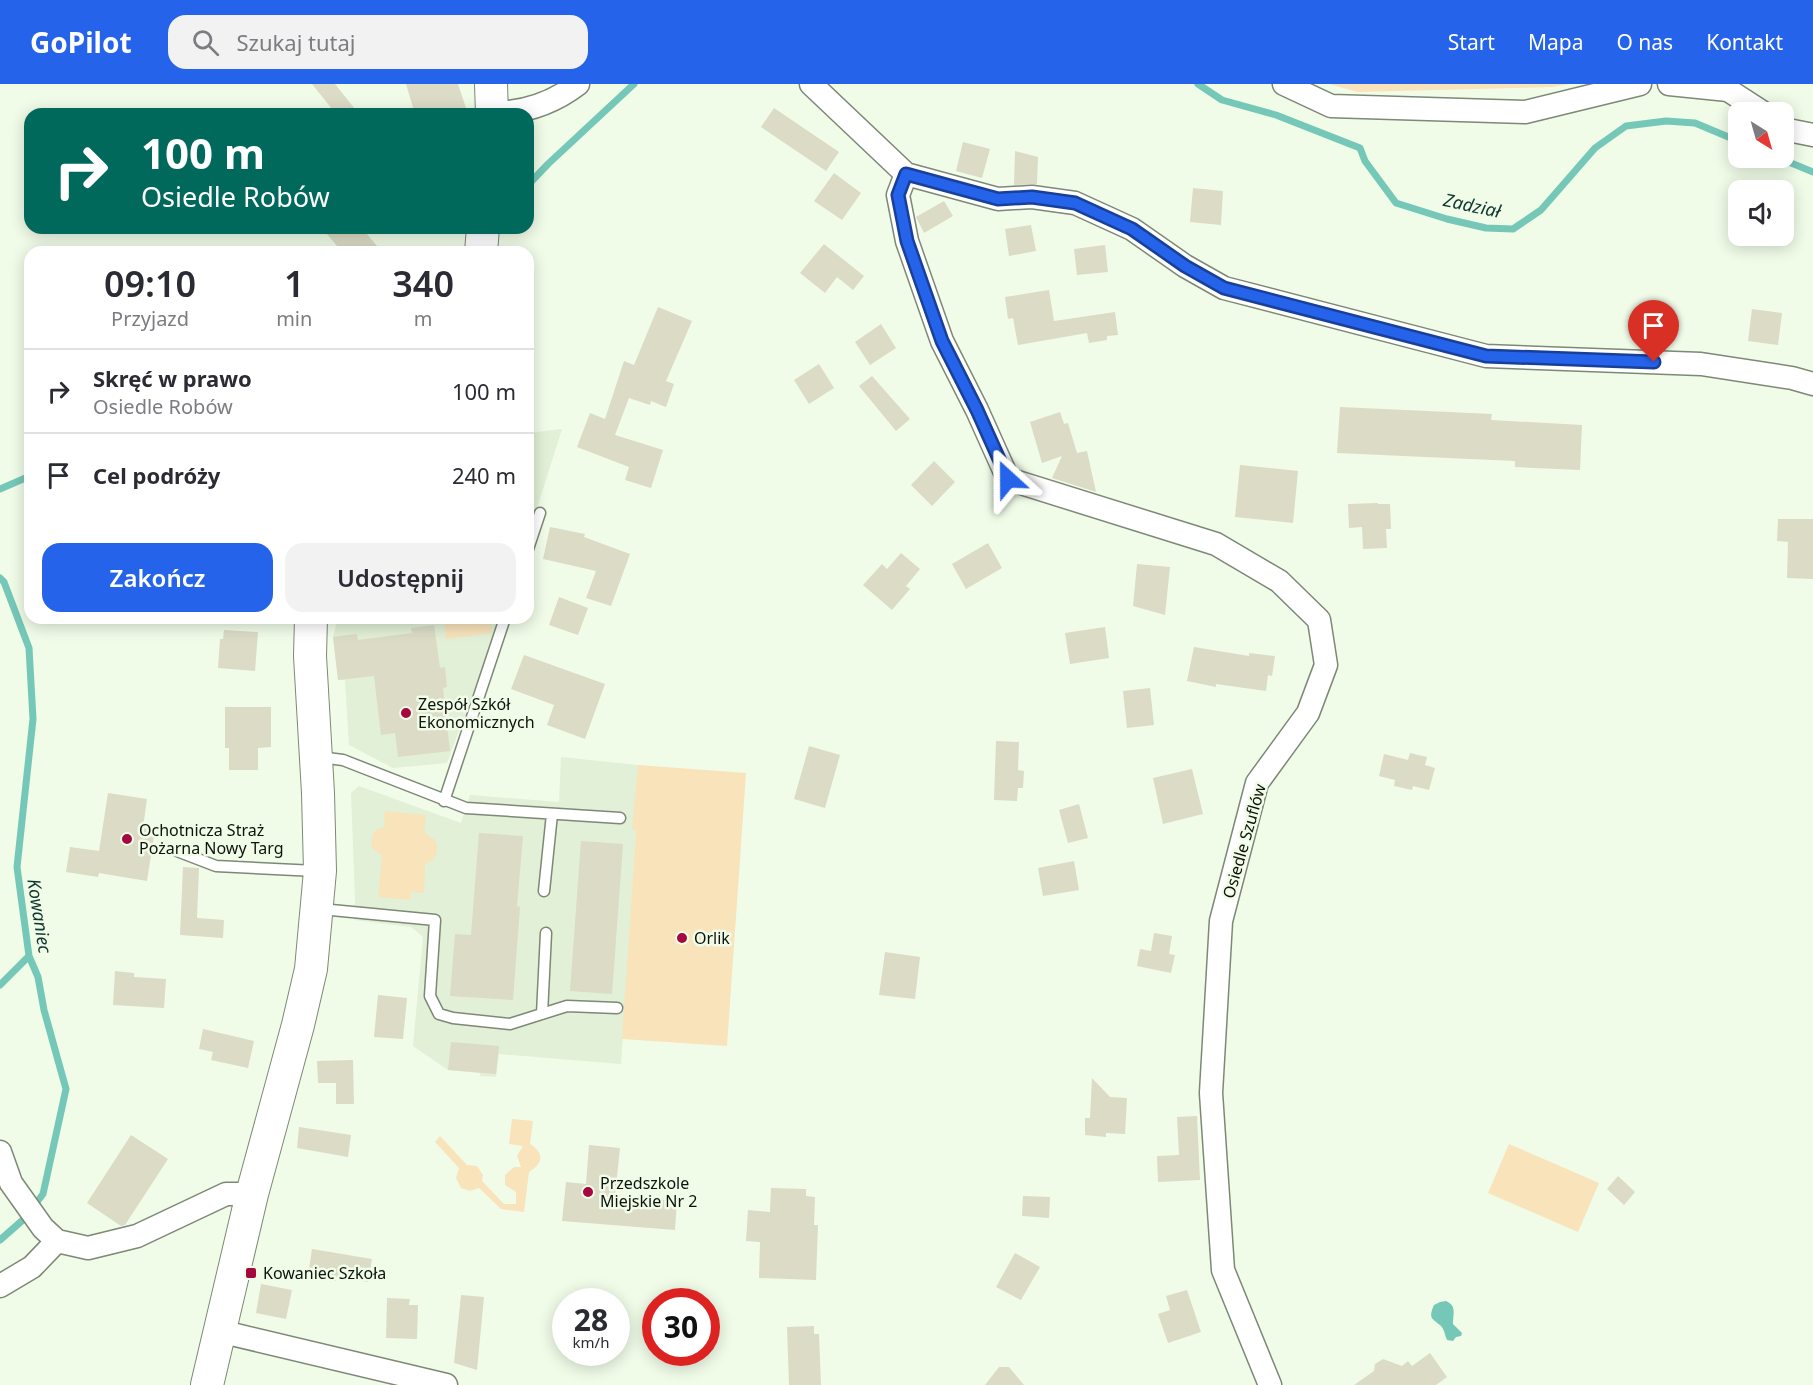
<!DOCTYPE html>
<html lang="pl">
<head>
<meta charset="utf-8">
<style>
  body { margin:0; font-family:"Noto Sans",sans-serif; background:#f2f2f3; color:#2b2b33; height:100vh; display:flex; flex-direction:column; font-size:22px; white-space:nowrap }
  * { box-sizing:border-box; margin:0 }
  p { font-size:20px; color:#7c7c81 }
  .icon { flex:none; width:33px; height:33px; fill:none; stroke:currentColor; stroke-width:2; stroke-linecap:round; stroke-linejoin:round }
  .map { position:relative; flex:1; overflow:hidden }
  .sheet { position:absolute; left:24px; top:162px; width:510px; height:378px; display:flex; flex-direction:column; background:#fff; border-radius:18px; box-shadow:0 3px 15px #0003 }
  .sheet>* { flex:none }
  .guide { position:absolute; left:24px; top:24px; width:510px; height:126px; border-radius:18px; box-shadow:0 3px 15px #0003; background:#00695c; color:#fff; overflow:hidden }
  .needle { width:39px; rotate:143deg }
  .fabs { position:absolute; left:1728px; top:18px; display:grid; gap:12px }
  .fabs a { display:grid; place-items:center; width:66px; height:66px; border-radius:12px; background:#fff; box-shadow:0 3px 15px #0003; font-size:30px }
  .speed { position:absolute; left:552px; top:1204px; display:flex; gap:12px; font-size:30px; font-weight:700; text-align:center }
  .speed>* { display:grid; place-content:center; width:78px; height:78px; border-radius:50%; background:#fff; box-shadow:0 3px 15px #0003; line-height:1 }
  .speed small { font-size:15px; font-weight:400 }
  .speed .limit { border:9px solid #d22; background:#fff; color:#111 }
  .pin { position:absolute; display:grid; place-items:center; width:51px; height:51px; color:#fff; margin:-62px -26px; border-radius:50% 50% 50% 0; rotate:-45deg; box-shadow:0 0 6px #0007 }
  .pin .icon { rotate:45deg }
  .me { position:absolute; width:66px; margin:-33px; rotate:336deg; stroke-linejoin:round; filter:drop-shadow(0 0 4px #0008) }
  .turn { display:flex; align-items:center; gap:21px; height:126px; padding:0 18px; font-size:27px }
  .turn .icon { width:78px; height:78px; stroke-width:2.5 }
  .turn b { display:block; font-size:42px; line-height:51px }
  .eta { display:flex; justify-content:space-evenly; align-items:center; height:102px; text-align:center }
  .eta b { font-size:36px; font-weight:600; line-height:42px }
  .primary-button { display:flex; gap:12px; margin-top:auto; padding:12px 18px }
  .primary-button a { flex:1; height:69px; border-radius:18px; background:#2563eb; color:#fff; font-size:24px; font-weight:600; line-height:69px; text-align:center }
  .primary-button a+a { background:#f2f2f3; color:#2b2b33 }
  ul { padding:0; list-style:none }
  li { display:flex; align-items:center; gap:18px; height:84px; padding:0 18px; border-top:2px solid #e1e1e2 }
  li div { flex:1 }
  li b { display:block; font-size:22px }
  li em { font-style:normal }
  header { display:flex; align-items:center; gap:36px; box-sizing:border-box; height:84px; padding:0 30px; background:#2563eb; color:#fff }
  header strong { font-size:28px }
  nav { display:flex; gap:33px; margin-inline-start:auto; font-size:21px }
  .search { width:420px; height:54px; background:#f2f2f3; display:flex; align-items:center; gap:15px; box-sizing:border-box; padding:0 21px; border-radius:18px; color:#7c7c81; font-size:22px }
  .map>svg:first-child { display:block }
  .built { fill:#e1f0d6 }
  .green { fill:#f8e3bb }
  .water { fill:#75c8b8 }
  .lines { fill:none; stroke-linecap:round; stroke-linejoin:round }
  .stream { stroke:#75c8b8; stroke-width:7 }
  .building { fill:#dbdbc6 }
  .lane-casing { stroke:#7d8876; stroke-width:13 }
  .street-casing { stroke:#7d8876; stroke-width:25 }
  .secondary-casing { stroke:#7d8876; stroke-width:34 }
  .lane { stroke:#fff; stroke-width:10 }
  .street { stroke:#fff; stroke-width:22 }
  .secondary { stroke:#fff; stroke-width:32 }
  .route-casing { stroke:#184099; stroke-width:15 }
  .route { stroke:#2563eb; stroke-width:10 }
  .poi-dot { fill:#a4083e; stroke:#f0fce8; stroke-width:2 }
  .labels { text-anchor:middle; stroke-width:5; stroke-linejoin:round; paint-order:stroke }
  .poi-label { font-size:16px; fill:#0e120b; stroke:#f0fce8; text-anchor:start }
  .street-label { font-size:16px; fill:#0e120b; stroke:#f0fce8 }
  .water-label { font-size:18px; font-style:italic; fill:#0f3731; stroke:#f0fce8 }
</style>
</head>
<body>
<header>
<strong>GoPilot</strong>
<div class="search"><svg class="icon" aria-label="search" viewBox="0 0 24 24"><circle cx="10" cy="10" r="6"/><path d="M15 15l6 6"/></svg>Szukaj tutaj</div>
<nav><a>Start</a><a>Mapa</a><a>O nas</a><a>Kontakt</a></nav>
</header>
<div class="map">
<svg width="1813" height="1301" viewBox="0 0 1813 1301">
  <rect width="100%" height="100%" fill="#f0fce8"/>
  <path class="built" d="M562,345L533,437L528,452V349Z
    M338,534H501L447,679L393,684L349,661L345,596H338L333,553Z
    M561,673L638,681L633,745L636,746L621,980L499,970L496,993L480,992V989L448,986L413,962L423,853L411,843L354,836L355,815L351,709L359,702L461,739L470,711L559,718Z"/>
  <path class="green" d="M1329,0H1570L1552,3L1358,8Z
    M444,534H490L492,549L446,555Z
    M638,681L746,689L727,962L622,955L636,746L632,745Z
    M385,727L426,731L424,748L436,757C439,768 436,776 425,780L424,809L411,808L410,816L378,813L382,772L371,763L372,752L377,745L384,743Z
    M512,1035L533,1037L530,1060C545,1069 543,1080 529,1088L524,1128L501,1125L479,1104L470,1107L461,1104L456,1094L459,1084L435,1058L440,1052L467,1081L477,1082L483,1091L482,1097L504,1120H516V1108L505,1101V1091L514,1083H521L517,1072L523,1062L509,1060Z
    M1509,1060L1599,1099L1578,1148L1488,1109Z"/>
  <path class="water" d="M1446,1217C1457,1222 1453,1230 1453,1240L1462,1249L1461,1252L1456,1253L1453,1257L1447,1256C1445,1251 1444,1245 1441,1242C1432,1234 1428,1235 1434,1221L1440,1218Z"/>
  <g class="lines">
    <path class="stream" d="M1198,0L1222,16L1276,31L1360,64L1365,77L1396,119L1447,135L1486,144L1513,145L1541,126L1595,64L1626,42L1666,37L1695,39L1738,57
      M1779,74L1813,88
      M528,101L548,80L634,0
      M0,405L30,392
      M0,494L4,498L29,564L33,635L17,783L29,872L38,893L44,926L66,1005L43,1110L24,1135L0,1156
      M0,901L29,872"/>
  </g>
  <path class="building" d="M312,0H335L359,30H336Z
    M406,0H458L466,24L446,30H415Z
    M774,24L839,68L826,87L761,43Z
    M963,58L990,65L982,94L956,87Z
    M1015,67L1038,73L1037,100L1014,101Z
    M834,89L861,109L842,136L814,117Z
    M1193,104L1223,107L1221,141L1190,138Z
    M944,117L953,132L924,149L916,133Z
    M1031,141L1036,167L1009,172L1005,145Z
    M322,144H362L382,168H342Z
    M824,160L864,192L853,206L837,193L825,209L800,189Z
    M1105,161L1108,188L1077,191L1074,165Z
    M1049,206L1054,237L1115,228L1118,251L1107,252V256L1089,259L1087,249L1018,261L1013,234L1008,235L1005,213Z
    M658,223L692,237L666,297L674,300L666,323L651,317L650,321L629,314L615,351L663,366L651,404L625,396L629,383L577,363L590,329L605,335L624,277L634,281Z
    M1752,225L1782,229L1778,261L1748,257Z
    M881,240L896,264L870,281L855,258Z
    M819,280L834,304L809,320L794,296Z
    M872,292L910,335L896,347L859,302Z
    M1340,323L1492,330L1491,336L1582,341L1580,386L1515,383V377L1337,369Z
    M1060,328L1064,340L1068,339L1077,369L1087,367L1096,408L1052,394L1062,372L1042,379L1030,338Z
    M934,377L955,398L932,422L911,401Z
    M1240,381L1298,387L1293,439L1235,433Z
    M1378,419V420H1390L1391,445H1386L1387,464L1363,465L1362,443L1349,444L1348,420Z
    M1778,435H1813V495L1787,494L1788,458L1777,457Z
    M550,443L585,450L584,453L630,470L611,522L586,514L596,487L543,475Z
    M988,459L1002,484L966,505L952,480Z
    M901,469L920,485L906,502L910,505L892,526L863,501L882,480L887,485Z
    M1137,480L1170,483L1165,531L1133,522Z
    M559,513L588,524L578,551L549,541Z
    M434,541L440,584L445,583L447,603L443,604L450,667L398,673L395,649L381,651L374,592L338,596L333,553L357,550L358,556L412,549L411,544Z
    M1105,543L1109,574L1070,580L1065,549Z
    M224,546L258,548L255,587L218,584L220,555H223Z
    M1194,563L1249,572V569L1275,572L1272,592L1268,591L1266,607L1216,600V603L1187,597Z
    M524,571L605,600L585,655L547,641L554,621L511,605Z
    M1150,604L1154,641L1127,644L1123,607Z
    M225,623H271V663L258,664V686H229V664H225Z
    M996,657L1019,658L1018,686L1024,687L1023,704H1018L1017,717L994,716Z
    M809,662L840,671L825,724L794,715Z
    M1410,669L1427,673L1425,681L1435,684L1429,706L1413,702L1412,706L1394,702L1395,696L1379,692L1384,670L1408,676Z
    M1192,685L1203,730L1163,740L1153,694Z
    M108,709L147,715L143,744L155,746L147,797L99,789L98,793L66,788L70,763L99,767Z
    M1079,720L1088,754L1068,759L1059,726Z
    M479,749L523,752L517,822L520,823L513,916L450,912L455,850L471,851Z
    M581,757L623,760L612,910L570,907Z
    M1074,777L1079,806L1043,812L1038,784Z
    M183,783L199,784L197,834L224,836L223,854L180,851Z
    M1154,849L1172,852L1169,870L1175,871L1171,889L1137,882L1140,865L1151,867Z
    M885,868L920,873L915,915L879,911Z
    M115,887L134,889V893L166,895L164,924L113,921Z
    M378,911L407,914L403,955L374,953Z
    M203,945L254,957L248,984L211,976L213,968L199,965Z
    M451,958L499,962L496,990L448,986Z
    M353,976L354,1020H336V999H318L317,977Z
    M1092,994L1110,1013L1127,1014L1125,1050L1106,1049V1053L1085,1051V1034H1090Z
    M1197,1032L1200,1096L1158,1098L1157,1072L1179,1071L1177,1033Z
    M299,1043L351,1051L348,1073L297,1064Z
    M131,1051L168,1075L125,1141L121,1142L87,1119Z
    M589,1061L620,1064L615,1112L677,1117L675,1146L562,1137L566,1098L586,1100Z
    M1618,1092L1635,1108L1624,1121L1607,1105Z
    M771,1104L806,1105V1112L815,1113L814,1141H818L816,1196L759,1194L760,1158L746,1157L748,1126L770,1128Z
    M1023,1112L1050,1113L1049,1134L1022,1132Z
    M312,1165L372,1175L368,1198L336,1193V1197L308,1192Z
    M1015,1169L1040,1183L1021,1216L996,1203Z
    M261,1200L292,1206L286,1235L256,1229Z
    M1187,1206L1201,1248L1168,1259L1158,1230L1170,1226L1166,1212Z
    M461,1211L484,1213L477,1286L454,1279Z
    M387,1214L410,1215L409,1221H418L417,1255L386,1254Z
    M814,1242V1250H819L821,1301H789L787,1243Z
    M1430,1269L1447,1293L1436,1301H1354L1374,1287L1375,1280L1383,1275L1402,1282L1408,1277L1412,1282Z
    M999,1283H1009L1024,1301H985Z"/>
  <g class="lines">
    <defs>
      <path id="lane" d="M528,465L540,429
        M319,673L343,676L466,724L620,734
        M444,717L505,534
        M177,767L216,782L316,787
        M544,807L552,730
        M321,825L435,836L430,912L439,930L453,934L510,940L567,922L617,924
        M542,930L546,849"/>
      <path id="street" d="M811,0L906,90L998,115L1032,113L1075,119L1132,145L1185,182L1224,204L1486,272L1701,280L1792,294L1813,300
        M1284,0L1331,22L1525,28L1640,0
        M1669,0L1728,6L1762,28
        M492,29C524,29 553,19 578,0
        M1784,43L1788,46L1813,51
        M906,90L898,111L907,157L942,257L977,326L1008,395L1216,460L1279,497L1319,536L1326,581L1308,629L1257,699L1221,837L1211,1009L1223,1186L1270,1301
        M0,1068L11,1099L43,1144L57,1157L88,1164L137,1152L226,1110H252
        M0,1202L32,1183L57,1157
        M219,1247L446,1301"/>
      <path id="secondary" d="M491,0L492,30
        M481,168L483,144
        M207,1301L252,1110L298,941L311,885L320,787L318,709L310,572L311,534"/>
    </defs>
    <use href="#lane" class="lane-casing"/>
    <use href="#street" class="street-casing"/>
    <use href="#secondary" class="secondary-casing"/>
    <use href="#lane" class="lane"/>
    <use href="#street" class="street"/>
    <use href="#secondary" class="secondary"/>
  </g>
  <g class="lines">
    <defs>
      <path id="route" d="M1008,395L977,326L942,257L907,157L898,111L906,90L998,115L1032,113L1075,119L1132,145L1185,182L1224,204L1486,272L1654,278"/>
    </defs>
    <use href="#route" class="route-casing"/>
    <use href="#route" class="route"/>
  </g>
  <g class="poi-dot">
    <circle cx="406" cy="629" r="6"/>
    <circle cx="127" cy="755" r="6"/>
    <circle cx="682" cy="854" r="6"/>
    <circle cx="588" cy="1108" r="6"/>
    <rect x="245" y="1183" width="12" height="12" rx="3"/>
  </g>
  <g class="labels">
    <g class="poi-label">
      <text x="418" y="626">Zespół Szkół<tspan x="418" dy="18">Ekonomicznych</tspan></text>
      <text x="139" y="752">Ochotnicza Straż<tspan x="139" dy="18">Pożarna Nowy Targ</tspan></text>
      <text x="694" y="860">Orlik</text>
      <text x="600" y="1105">Przedszkole<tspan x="600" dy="18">Miejskie Nr 2</tspan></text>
      <text x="263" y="1195">Kowaniec Szkoła</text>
    </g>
    <g class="street-label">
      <text transform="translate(1244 757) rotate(-74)" y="6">Osiedle Szuflów</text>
    </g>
    <g class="water-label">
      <text transform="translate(1472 122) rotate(12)" y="6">Zadział</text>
      <text transform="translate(39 832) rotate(81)" y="6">Kowaniec</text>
    </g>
  </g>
</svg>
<div class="fabs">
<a><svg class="needle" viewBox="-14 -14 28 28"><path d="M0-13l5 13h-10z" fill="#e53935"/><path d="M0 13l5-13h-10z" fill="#7c7c81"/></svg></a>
<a><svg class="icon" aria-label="sound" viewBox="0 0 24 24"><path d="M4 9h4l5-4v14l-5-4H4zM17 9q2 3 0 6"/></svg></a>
</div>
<div class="speed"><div>28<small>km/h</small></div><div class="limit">30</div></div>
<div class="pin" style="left:1654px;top:278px;background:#d93025"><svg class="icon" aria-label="arrive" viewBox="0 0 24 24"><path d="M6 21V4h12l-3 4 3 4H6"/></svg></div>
<svg class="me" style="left:1008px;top:395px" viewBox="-20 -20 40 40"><path d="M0-17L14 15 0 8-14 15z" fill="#2563eb" stroke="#fff" stroke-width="4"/></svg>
<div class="guide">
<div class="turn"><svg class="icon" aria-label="right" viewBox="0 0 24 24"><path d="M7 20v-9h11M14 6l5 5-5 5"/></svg><div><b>100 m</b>Osiedle Robów</div></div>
</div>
<section class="sheet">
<div class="eta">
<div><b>09:10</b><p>Przyjazd</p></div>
<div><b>1</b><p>min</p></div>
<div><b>340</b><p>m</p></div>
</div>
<ul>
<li><svg class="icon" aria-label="right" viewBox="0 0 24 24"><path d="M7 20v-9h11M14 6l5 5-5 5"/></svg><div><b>Skręć w prawo</b><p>Osiedle Robów</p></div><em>100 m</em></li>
<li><svg class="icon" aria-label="arrive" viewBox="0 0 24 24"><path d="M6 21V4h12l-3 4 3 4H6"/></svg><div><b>Cel podróży</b></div><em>240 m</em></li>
</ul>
<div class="primary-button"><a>Zakończ</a><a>Udostępnij</a></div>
</section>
</div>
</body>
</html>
